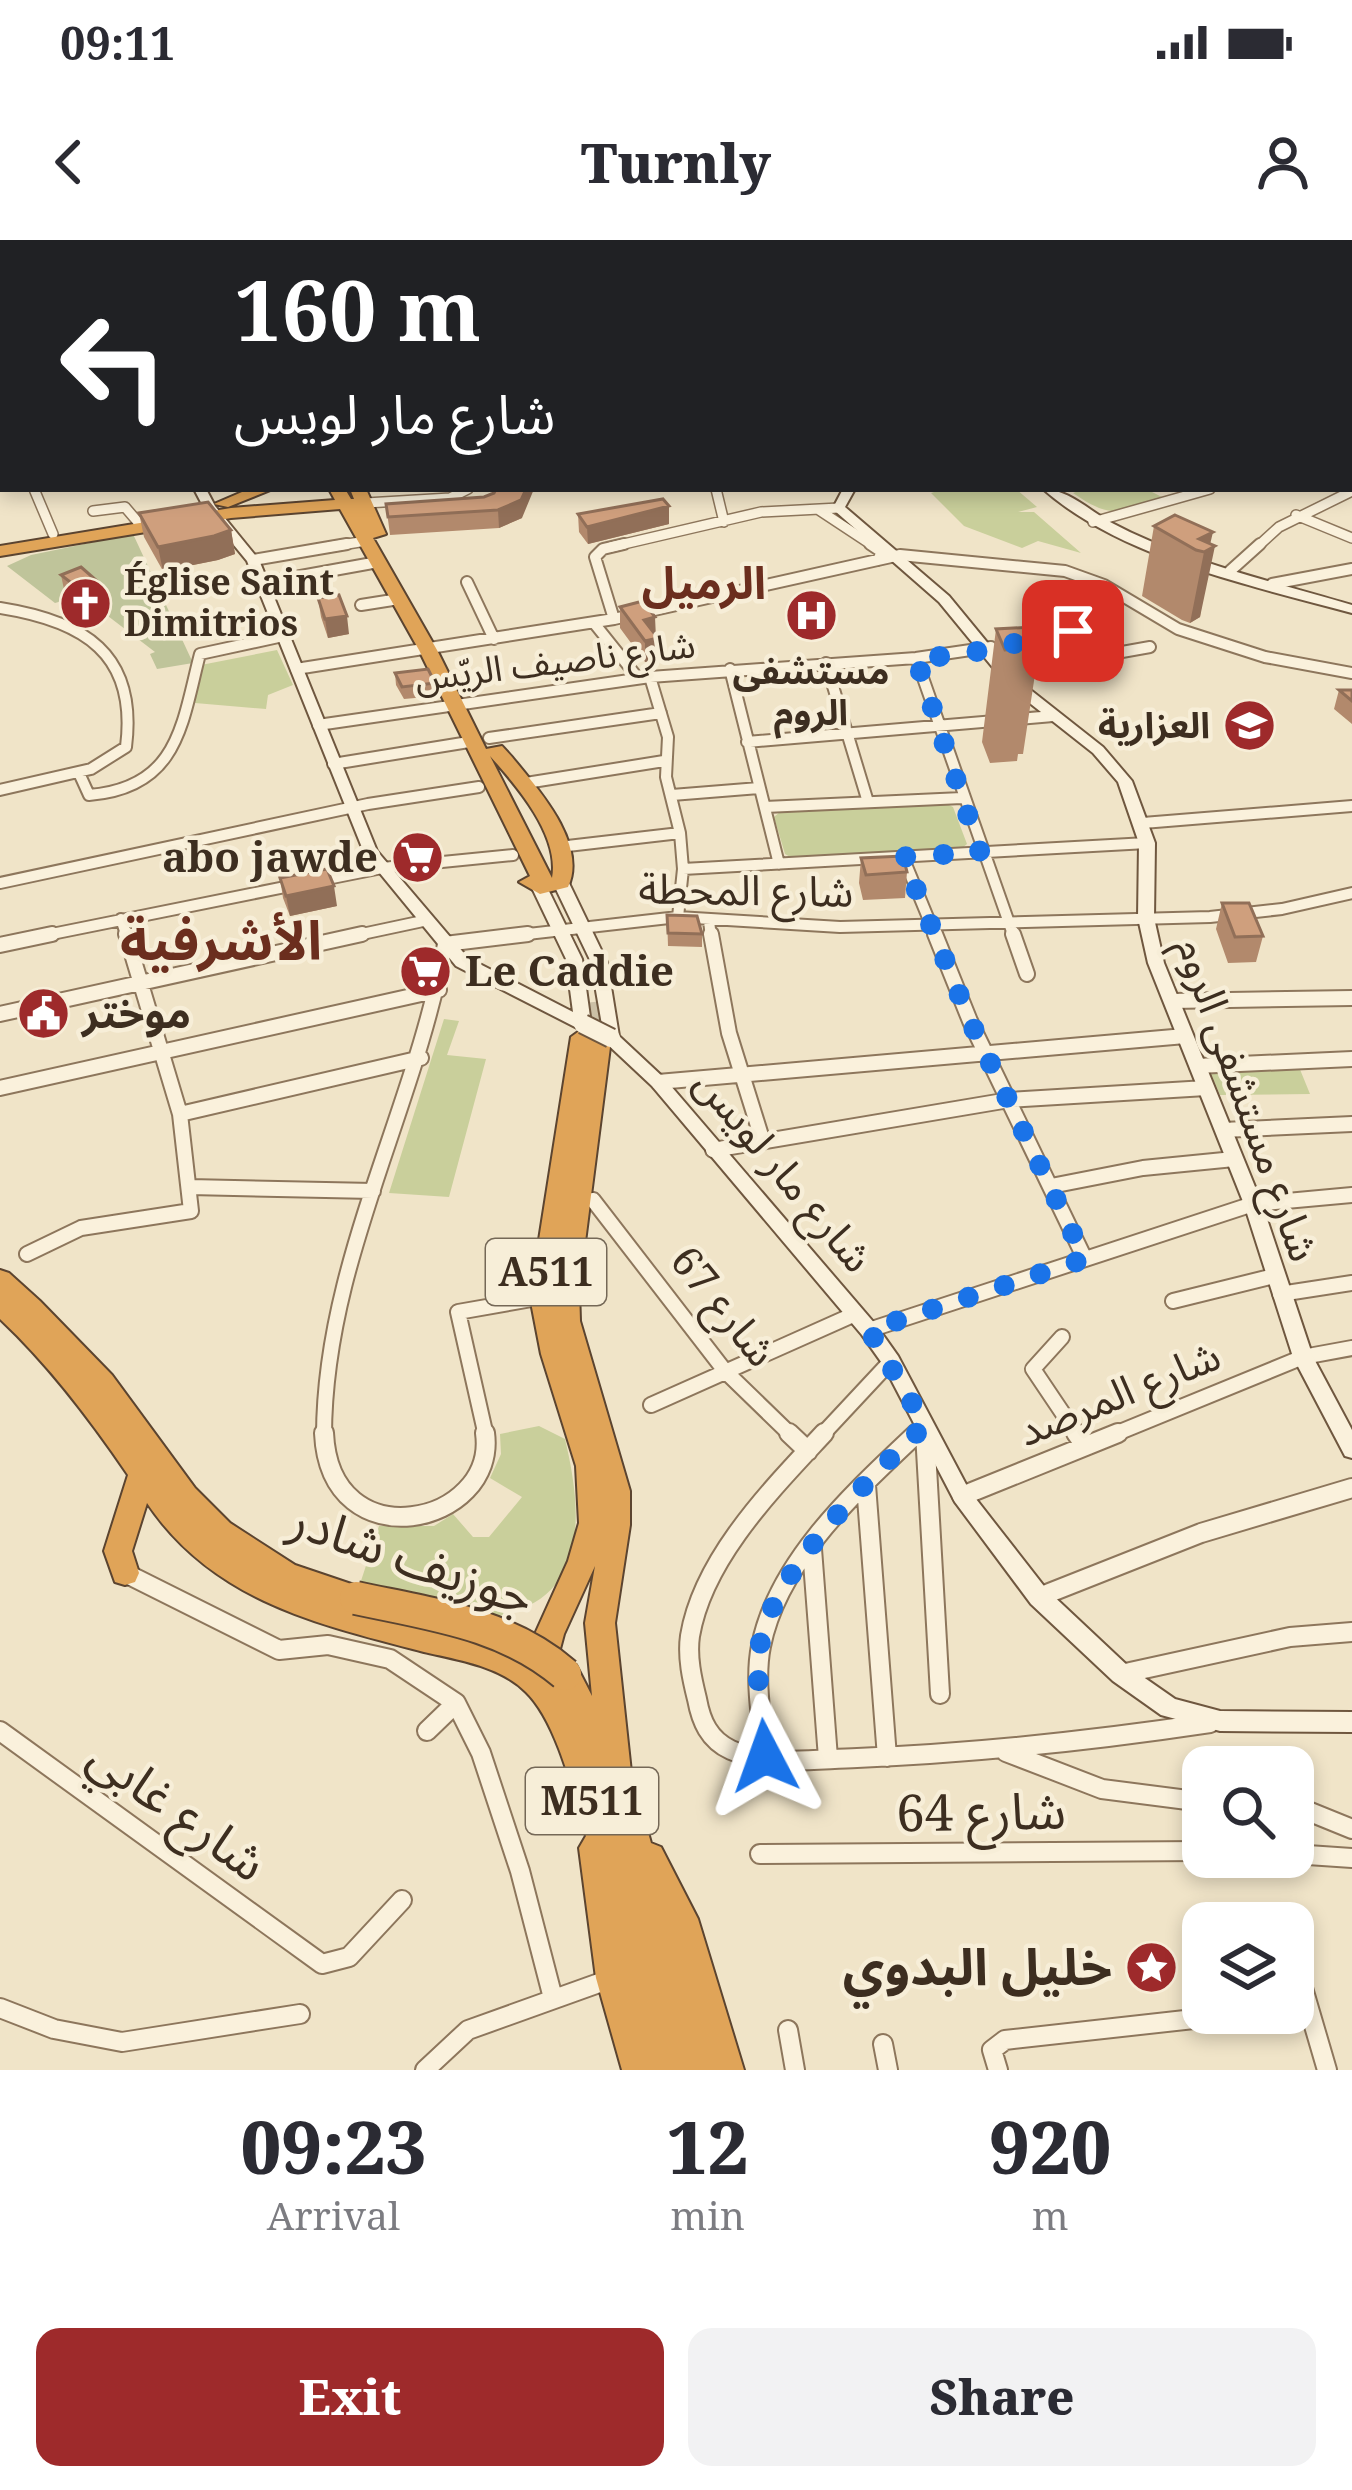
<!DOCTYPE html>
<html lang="en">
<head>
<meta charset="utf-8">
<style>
  body { margin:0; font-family:"Noto Serif","Noto Sans Arabic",serif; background:#f2f2f3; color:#2b2b33; height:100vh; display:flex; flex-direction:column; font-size:45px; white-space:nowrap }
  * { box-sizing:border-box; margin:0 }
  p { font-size:39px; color:#7c7c81 }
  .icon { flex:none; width:66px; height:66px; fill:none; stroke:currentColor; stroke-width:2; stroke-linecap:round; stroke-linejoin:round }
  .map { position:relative; height:1830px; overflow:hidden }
  .side { display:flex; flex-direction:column; background:#fff; flex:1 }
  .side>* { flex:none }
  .hud { position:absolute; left:0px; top:0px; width:1353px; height:252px; box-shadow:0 6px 18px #0003; background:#202124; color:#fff; overflow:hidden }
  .buttons { position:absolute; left:1182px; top:1506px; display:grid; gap:24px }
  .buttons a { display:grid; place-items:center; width:132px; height:132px; border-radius:24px; background:#fff; box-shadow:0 6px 18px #0003; font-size:60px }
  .pin { position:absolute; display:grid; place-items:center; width:102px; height:102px; color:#fff; margin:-51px; border-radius:24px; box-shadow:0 6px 18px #0006 }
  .me { position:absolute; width:132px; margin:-66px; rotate:356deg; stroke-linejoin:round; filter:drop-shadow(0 0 9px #0008) }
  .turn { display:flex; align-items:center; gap:42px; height:252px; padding:0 36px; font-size:54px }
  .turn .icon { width:156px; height:156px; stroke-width:2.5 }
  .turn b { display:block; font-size:84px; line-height:102px }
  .eta { display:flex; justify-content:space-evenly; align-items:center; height:204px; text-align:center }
  .eta b { font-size:72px; font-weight:800; line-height:84px }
  .cta { display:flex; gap:24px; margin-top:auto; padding:24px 36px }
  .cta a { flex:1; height:138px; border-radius:24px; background:#9e2a2b; color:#fff; font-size:48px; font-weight:800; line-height:138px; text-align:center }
  .cta a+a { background:#f2f2f3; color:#2b2b33 }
  .status { display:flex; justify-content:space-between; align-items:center; height:84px; padding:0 60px; background:#fff; direction:ltr }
  .status svg { height:33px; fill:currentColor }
  header { display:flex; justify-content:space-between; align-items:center; height:156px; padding:0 36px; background:#fff; font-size:54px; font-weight:800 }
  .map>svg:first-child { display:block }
  .green { fill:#c9cf9b }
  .cemetery { fill:#bfc49a }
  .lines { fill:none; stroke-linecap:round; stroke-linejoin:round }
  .highway-tunnel { stroke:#ccc0a6; stroke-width:24; stroke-dasharray:24 12; stroke-linecap:butt }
  .street-far3-casing { stroke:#8d765c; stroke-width:12 }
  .street-far2-casing { stroke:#8d765c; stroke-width:14 }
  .street-far1-casing { stroke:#8d765c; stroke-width:18 }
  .street-casing { stroke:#8d765c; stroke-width:22 }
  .secondary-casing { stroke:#6f573f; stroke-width:4 }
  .highway-casing { stroke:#5b4430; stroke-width:4 }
  .street-far3 { stroke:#faf1dc; stroke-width:9 }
  .street-far2 { stroke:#faf1dc; stroke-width:10 }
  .street-far1 { stroke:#faf1dc; stroke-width:14 }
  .street { stroke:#faf1dc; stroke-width:18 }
  .secondary { fill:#faf1dc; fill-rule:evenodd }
  .highway { fill:#e0a458; fill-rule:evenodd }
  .secondary-bridge-casing { stroke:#6f573f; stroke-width:22; stroke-linecap:butt }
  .highway-bridge-casing { stroke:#5b4430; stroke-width:36; stroke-linecap:butt }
  .secondary-bridge { stroke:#faf1dc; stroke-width:18 }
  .highway-bridge { stroke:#e0a458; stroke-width:32 }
  .wall { fill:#b2896c }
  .shaded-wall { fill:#916f58 }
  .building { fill:#cf9f7d; stroke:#916f58; stroke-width:3 }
  .route { stroke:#1a73e8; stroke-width:21; stroke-dasharray:0 37.8 }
  .labels { text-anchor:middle; stroke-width:9; stroke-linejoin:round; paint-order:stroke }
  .far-poi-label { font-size:36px; font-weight:bold; fill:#3d2e20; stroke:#f7eed8; text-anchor:start }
  .far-street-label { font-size:36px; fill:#3d2e20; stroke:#f7eed8 }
  .shield { fill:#f7eed8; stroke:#756857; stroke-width:3 }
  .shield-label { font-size:39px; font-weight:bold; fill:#3d2e20 }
  .poi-label { font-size:42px; font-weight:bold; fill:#3d2e20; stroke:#f7eed8; text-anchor:start }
  .street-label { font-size:42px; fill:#3d2e20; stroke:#f7eed8 }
  .far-district-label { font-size:45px; font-weight:bold; fill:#6b2e1e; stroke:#f7eed8 }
  .near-street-label { font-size:51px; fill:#3d2e20; stroke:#f7eed8 }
  .near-poi-label { font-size:51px; font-weight:bold; fill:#3d2e20; stroke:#f7eed8; text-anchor:end }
  .district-label { font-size:54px; font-weight:bold; fill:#6b2e1e; stroke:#f7eed8 }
</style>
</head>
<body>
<div class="status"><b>09:11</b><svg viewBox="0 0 49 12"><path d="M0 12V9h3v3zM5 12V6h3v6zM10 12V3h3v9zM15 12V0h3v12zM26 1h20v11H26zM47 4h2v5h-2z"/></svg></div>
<header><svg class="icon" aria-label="back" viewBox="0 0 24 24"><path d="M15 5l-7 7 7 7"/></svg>Turnly<svg class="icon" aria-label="person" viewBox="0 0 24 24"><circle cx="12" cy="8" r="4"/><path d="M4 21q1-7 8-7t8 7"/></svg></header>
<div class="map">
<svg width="1352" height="1830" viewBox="0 0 1352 1830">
  <rect width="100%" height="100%" fill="#f0e4c8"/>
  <path class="green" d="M943,249H1016L1037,267L1018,272H1034L1081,313L1038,301L1022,308L964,286L931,253Z
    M1084,249H1146L1166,259C1122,272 1113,281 1073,253Z
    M277,410L293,445L268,455L266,469L195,463L201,425Z
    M945,563L953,567L967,604L961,609L792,618L785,614L774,577L780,572Z
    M444,779L459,781L447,815L486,819L449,957L389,953Z
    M1299,827L1310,854L1220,855L1209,829Z
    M539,1186L565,1199C579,1258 591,1342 521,1369C511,1373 497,1378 485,1378C453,1378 393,1355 359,1347L379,1286H434L453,1274L473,1297H489L522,1257L490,1238L501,1214L500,1194Z"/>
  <path class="cemetery" d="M133,294L193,423L157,429L150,414L155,412L104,373L92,378L62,361L55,363L7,326L31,315Z"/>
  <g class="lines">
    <path class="highway-tunnel" d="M592,726L599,807"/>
    <defs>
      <path id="street-far3" d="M34,249L53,294
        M716,249L724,282
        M366,263L450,258L468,249
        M819,270L875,307
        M93,271L125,267L137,281
        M1296,275L1352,298
        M1093,282L1210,249
        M329,307L366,301
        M611,307L761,272L839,268
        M1257,307L1279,287L1352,251"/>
      <path id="street-far2" d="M870,304L882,312L878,320
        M253,320L347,304
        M1230,331L1260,304
        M467,342L494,399
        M262,343L378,322
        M1272,344L1352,329
        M361,365L399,359
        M0,368C83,381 138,413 126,507L91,529L0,550
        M614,379L595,317L603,309L624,304
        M594,383L638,438
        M1025,401L1076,393L1122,412L1150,407
        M916,418L1014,697
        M826,423L868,562
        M296,429L614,379L900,315L1065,331L1104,345L1178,389L1265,417L1352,433
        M730,429L779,624
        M650,437L668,497L666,537L680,593L683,629L678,677
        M318,485L650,437L916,418L991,407
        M489,498L661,473
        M747,502L1053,476
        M333,524L475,501
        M79,533L89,555C179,548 182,483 200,414L283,396
        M526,543L664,521
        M672,555L759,548
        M765,567L962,558
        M1143,583L1352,566
        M559,607L680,593
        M903,617L936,697
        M683,629L1147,603
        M317,641L382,628L513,615
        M0,643L368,564L479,547
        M121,679L127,697
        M709,681L711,697
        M37,697L295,645
        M348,697L423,681
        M502,697L678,677L840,687L1210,677L1282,669L1352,653"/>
      <path id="street-far1" d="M711,694L729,793L763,902
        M935,694L970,781L1085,1019
        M1013,694L1027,734
        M0,705L52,694
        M1172,761L1352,758
        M0,774L362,694
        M1197,826L1352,819
        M658,842L1185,796
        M0,848L439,750
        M180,874L421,818
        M1223,890L1352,884
        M713,910L1009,860L1206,848
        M1051,946L1143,928L1234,919
        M190,947L373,951
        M593,960L725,1131L792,1196
        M27,1014L81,988L191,971L180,874L126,694
        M1280,1054L1352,1043
        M1173,1061L1274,1036
        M869,1090L1253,964L1352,955
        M1062,1097L1033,1129L1078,1196
        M651,1165L855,1074
        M925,1190V1196
        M324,1196C324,1023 415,871 445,704L528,694
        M486,1196L458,1072L543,1057
        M821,1196L891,1121
        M914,1196L925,1185
        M1110,1196L1303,1117L1352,1108"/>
      <path id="street" d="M324,1193C330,1323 498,1285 485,1193
        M789,1193L808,1211
        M824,1193C773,1248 703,1318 690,1396C687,1417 692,1439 697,1459C701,1481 709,1500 731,1510C769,1527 816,1519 857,1518C978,1513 1090,1501 1210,1483
        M925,1193L940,1454
        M1076,1193L1085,1206
        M866,1245L887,1517
        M962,1256L1118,1193
        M812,1309L828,1518
        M125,1333L279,1410L328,1405L390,1419L456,1463L481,1513L520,1631L553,1758
        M1039,1357L1201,1293L1352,1248
        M1121,1434L1290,1397L1352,1392
        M0,1491L322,1724L349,1717L402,1660
        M427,1491L456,1463
        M1006,1512L1102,1549L1203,1562
        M765,1516C762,1480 754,1441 761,1406C778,1320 857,1250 917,1193
        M1293,1565L1352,1589
        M760,1614L1203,1611
        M1293,1614L1352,1618
        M1293,1714L1327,1830
        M0,1768L54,1789L122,1802L300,1774
        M788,1790L795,1830
        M883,1804L888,1830
        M425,1830L468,1790L613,1738
        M998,1830L992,1810L1005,1800L1248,1773"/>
      <path id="secondary" d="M122,0H132L134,3H124Z
        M636,0H647L649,3H638Z
        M719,0H730L733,3H722Z
        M774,0H787L791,3H778Z
        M3,100V106L0,107V101Z
        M0,181H3V188H0Z
        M194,249H206L215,266L259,320L377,611L468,718L573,772L566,719L532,648L534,645H546L582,719L591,784L589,788H577L456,726L365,615L247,321L205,270Z
        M843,249H855L845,267L949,356L1018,440L1103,507L1132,541L1155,603L1154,678L1164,723L1262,964L1313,1117L1352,1190V1218L1345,1216L1293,1117L1244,964L1148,723L1138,678L1139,603L1118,542L1093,513L1008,446L939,362L835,271L833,268Z
        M1043,249C1067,249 1089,270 1110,282C1185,322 1271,341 1352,365V373C1253,346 1121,318 1043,249Z
        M561,638L569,643L607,722L619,796L664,838L876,1085L898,1116L969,1250L1047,1350L1129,1427L1175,1459L1220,1471L1352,1472V1492L1220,1491L1161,1475L1113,1441L1031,1364L955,1262L884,1126L862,1095L652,846L605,802L591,722L553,643Z"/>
      <path id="highway" d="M185,0H199L201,3H187Z
        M837,0H851L854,3H840Z
        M879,0H893L896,3H882Z
        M1350,143H1352V152H1350Z
        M249,249H273L228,267L214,264Z
        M329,249H345L351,259H354L350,249H366L386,294L373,298L437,410L486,509L502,506L512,517C538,549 588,604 568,647L540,654L519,642L530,636L419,410L340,269L231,278L0,316V306L231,268L335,260ZM490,516C517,546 560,596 552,638Z
        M582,789L590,792L593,801L607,802L610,807L579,1049L580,1081L630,1251V1285L615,1383L631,1532L651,1603L661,1607L698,1679L744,1830H622L596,1738L579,1608L586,1596C574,1555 557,1482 526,1452C500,1426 459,1420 424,1412C317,1384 213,1361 147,1263L132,1311L139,1333L135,1342L125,1345L115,1342L104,1311L128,1235C90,1179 49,1125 0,1079V1030L9,1033L40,1061L112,1135L195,1248L230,1283L295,1325L366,1349L371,1358L366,1367L359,1369L485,1401L527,1419L535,1394L568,1321L579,1283L576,1226L541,1114L530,1057L571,797ZM595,1326L585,1383L592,1456L576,1425L565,1421L556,1424L564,1394Z"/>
    </defs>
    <use href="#street-far3" class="street-far3-casing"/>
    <use href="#street-far2" class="street-far2-casing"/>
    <use href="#street-far1" class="street-far1-casing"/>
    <use href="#street" class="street-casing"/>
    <use href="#secondary" class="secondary-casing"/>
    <use href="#highway" class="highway-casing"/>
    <use href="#street-far3" class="street-far3"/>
    <use href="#street-far2" class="street-far2"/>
    <use href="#street-far1" class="street-far1"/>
    <use href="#street" class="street"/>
    <use href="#secondary" class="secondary"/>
    <use href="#highway" class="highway"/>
    <defs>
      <path id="secondary-bridge" d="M583,784L611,798"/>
      <path id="highway-bridge" d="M356,1358C430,1374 506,1383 565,1434"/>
    </defs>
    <use href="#secondary-bridge" class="secondary-bridge-casing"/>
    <use href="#highway-bridge" class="highway-bridge-casing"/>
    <use href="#secondary-bridge" class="secondary-bridge"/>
    <use href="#highway-bridge" class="highway-bridge"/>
  </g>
  <path class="wall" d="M321,0H391V3H321Z
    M484,257L522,278L499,288L390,295L386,264Z
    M669,266V284L588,304L579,292L578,274Z
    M139,273L231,290L235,314L218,320L163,331L144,297Z
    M1154,286L1210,304L1200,377L1190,383L1182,380L1142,356Z
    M61,335L97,341L102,365L83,372L66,359Z
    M318,358L349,394L328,398L321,377Z
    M620,367L658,398V419L645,422L620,388Z
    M996,389L1040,401L1023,514H1018L1017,521L990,523L982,502Z
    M395,433L435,443L437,456L404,459L396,445Z
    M1339,450H1352V484L1334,469Z
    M861,618L907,632L905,658L863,660L859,643Z
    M280,638L337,666L290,676L283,658Z
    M1222,663L1263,696L1256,722L1228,723L1216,689Z
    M667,675L702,694V707L668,706Z"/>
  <path class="shaded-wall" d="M222,0H248V3H214L213,1Z
    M526,249H534L522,278L499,288L498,270Z
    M669,266V284L588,304L587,287Z
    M231,290L235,314L218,320L163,331L158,307Z
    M1213,292L1209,309L1215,306L1200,377L1190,383L1204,312L1199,299Z
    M97,341L102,365L83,372L78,348Z
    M347,376L349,394L328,398L325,379Z
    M655,377L656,398L644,380Z
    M658,398V419L645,422V401Z
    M334,646L337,666L290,676L286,656Z"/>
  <path class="building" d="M496,249H526L521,260L498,270L388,277L386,264L484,257L494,253Z
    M663,259L669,266L587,287L578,274Z
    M208,262L231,290L214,296L158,307L139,273Z
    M1175,275L1213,292L1199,299L1215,306L1204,312L1196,310L1154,286Z
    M81,327L97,341L78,348L61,335Z
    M339,355L347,376L325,379L318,358Z
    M643,361L655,377L644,380L658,398L645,401L620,367Z
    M1033,387L1040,401L1030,402L1033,408L1005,410L996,389Z
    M428,429L435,443L402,447L395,433Z
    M1339,450H1352V461Z
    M903,616L907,632L866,635L861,618Z
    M327,629L334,646L286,656L280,638Z
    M1222,663H1249L1263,696L1235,697Z
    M667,675L697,676L702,694L668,693Z"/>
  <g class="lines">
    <path class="route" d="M765,1516C762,1480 755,1440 760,1405C773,1331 871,1237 925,1185L869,1090L1085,1019L970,781L903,617L980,612L916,418L960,415L1073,391"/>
  </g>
  <defs>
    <symbol id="church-disc" viewBox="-11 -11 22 22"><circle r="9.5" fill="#9e2a2b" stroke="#f7eed8"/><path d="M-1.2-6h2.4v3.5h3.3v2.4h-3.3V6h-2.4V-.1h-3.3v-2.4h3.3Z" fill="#fff"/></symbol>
    <symbol id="hospital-disc" viewBox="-11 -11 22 22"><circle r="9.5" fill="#9e2a2b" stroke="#f7eed8"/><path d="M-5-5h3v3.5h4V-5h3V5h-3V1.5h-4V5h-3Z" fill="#fff"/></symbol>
    <symbol id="school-disc" viewBox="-11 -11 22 22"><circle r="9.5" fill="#9e2a2b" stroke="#f7eed8"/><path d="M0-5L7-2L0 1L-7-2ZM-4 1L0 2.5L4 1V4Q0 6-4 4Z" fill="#fff"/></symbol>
    <symbol id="supermarket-disc" viewBox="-11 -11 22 22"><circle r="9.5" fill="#9e2a2b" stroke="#f7eed8"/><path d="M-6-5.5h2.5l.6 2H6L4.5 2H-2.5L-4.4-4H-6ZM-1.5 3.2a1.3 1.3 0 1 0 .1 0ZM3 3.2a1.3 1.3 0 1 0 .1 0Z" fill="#fff"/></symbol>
    <symbol id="civic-disc" viewBox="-11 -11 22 22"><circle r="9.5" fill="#9e2a2b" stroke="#f7eed8"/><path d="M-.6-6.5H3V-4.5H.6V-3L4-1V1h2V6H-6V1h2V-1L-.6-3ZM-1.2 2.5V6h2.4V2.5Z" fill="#fff"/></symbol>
    <symbol id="sight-disc" viewBox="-11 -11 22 22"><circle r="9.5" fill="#9e2a2b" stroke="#f7eed8"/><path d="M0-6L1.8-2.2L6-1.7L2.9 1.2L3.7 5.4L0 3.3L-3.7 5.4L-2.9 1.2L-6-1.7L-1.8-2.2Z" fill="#fff"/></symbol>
  </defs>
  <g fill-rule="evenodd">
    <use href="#church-disc" x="56" y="334" width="59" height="59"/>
    <use href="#hospital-disc" x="782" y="346" width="59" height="59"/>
    <use href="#school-disc" x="1220" y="456" width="59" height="59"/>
    <use href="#supermarket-disc" x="388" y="588" width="59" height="59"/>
    <use href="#supermarket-disc" x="396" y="702" width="59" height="59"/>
    <use href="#civic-disc" x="14" y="744" width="59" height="59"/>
    <use href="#sight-disc" x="1122" y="1698" width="59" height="59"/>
  </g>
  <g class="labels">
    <g class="far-poi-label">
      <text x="124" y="355">Église Saint<tspan x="124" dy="41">Dimitrios</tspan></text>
      <text x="811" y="444" text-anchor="middle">مستشفى<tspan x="811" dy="41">الروم</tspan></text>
      <text x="1210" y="498" text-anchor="end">العزارية</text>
    </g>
    <g class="far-street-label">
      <text transform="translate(555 421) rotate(-7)" y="13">شارع ناصيف الريّس</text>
    </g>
    <g class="shield">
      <rect x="486" y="999" width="120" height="66" rx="9"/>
      <rect x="526" y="1528" width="132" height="66" rx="9"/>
    </g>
    <g class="shield-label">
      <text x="546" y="1046">A511</text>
      <text x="592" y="1575">M511</text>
    </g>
    <g class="poi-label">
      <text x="378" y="632" text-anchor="end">abo jawde</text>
      <text x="465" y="746">Le Caddie</text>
      <text x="82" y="788">موختر</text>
    </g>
    <g class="street-label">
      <text transform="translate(746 650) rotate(1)" y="15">شارع المحطة</text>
      <text transform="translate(1248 859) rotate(70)" y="15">شارع مستشفى الروم</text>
      <text transform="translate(784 930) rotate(50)" y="15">شارع مار لويس</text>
      <text transform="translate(724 1066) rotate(51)" y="15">شارع 67</text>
      <text transform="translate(1119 1153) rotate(-22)" y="15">شارع المرصد</text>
    </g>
    <g class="far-district-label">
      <text x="704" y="359">الرميل</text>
    </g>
    <g class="near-street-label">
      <text transform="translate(412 1318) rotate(19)" y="18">جوزيف شادر</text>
      <text transform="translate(178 1569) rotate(36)" y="18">شارع غابي</text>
      <text transform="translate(981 1572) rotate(-1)" y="18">شارع 64</text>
    </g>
    <g class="near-poi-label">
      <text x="1112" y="1745">خليل البدوي</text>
    </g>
    <g class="district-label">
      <text x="221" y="720">الأشرفية</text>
    </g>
  </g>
</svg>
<div class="buttons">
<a><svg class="icon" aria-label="search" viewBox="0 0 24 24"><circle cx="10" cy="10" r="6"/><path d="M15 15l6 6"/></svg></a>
<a><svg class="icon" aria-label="layers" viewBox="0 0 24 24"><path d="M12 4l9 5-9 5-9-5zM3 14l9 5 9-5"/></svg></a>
</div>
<div class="pin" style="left:1073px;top:391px;background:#d93025"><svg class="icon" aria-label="arrive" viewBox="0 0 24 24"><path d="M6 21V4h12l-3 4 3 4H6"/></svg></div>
<svg class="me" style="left:765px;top:1516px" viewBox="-20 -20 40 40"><path d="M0-17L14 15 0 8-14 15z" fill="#1a73e8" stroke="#fff" stroke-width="4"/></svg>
<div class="hud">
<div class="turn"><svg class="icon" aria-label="left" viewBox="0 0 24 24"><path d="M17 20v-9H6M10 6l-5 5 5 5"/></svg><div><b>160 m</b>شارع مار لويس</div></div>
</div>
</div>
<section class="side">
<div class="eta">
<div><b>09:23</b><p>Arrival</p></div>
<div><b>12</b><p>min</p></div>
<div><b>920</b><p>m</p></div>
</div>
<div class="cta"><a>Exit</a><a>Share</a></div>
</section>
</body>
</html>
